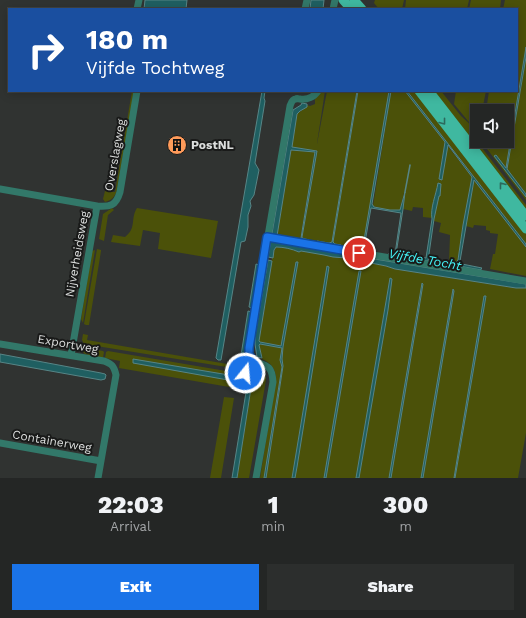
<!DOCTYPE html>
<html lang="en">
<head>
<meta charset="utf-8">
<style>
  body { margin:0; font-family:"Work Sans",sans-serif; background:#2c2e2d; color:#f1f3f6; height:100vh; display:flex; flex-direction:column; font-size:15px; white-space:nowrap }
  * { box-sizing:border-box; margin:0 }
  p { font-size:13px; color:#a3a5a7 }
  .icon { flex:none; width:22px; height:22px; fill:none; stroke:currentColor; stroke-width:2; stroke-linecap:round; stroke-linejoin:round }
  .map { position:relative; height:478px; overflow:hidden }
  .details { display:flex; flex-direction:column; background:#242625; flex:1 }
  .details>* { flex:none }
  .top-card { position:absolute; left:8px; top:8px; width:510px; height:84px; border-radius:0px; box-shadow:0 2px 10px #0003,0 0 0 1px #414342; background:#1a4fa0; color:#fff; overflow:hidden }
  .buttons { position:absolute; left:470px; top:104px; display:grid; gap:8px }
  .buttons a { display:grid; place-items:center; width:44px; height:44px; border-radius:0px; background:#242625; box-shadow:0 2px 10px #0003,0 0 0 1px #414342; font-size:20px }
  .pin { position:absolute; display:grid; place-items:center; width:34px; height:34px; color:#fff; margin:-17px; border:2px solid #fff; border-radius:50%; box-shadow:0 1px 4px #0007 }
  .me { position:absolute; width:44px; margin:-22px; rotate:17deg; stroke-linejoin:round; filter:drop-shadow(0 0 3px #0008) }
  .turn { display:flex; align-items:center; gap:14px; height:84px; padding:0 12px; font-size:18px }
  .turn .icon { width:52px; height:52px; stroke-width:2.5 }
  .turn b { display:block; font-size:28px; line-height:34px }
  .eta { display:flex; justify-content:space-evenly; align-items:center; height:68px; text-align:center }
  .eta b { font-size:24px; font-weight:800; line-height:28px }
  .cta { display:flex; gap:8px; margin-top:auto; padding:8px 12px }
  .cta a { flex:1; height:46px; border-radius:0px; background:#1a73e8; color:#fff; font-size:16px; font-weight:800; line-height:46px; text-align:center }
  .cta a+a { background:#2c2e2d; color:#f1f3f6 }
  .map>svg:first-child { display:block }
  .green { fill:#4b5109 }
  .water { fill:#1f5f61; stroke:#578586 }
  .lines { fill:none; stroke-linecap:round; stroke-linejoin:round }
  .stream { stroke:#578586; stroke-width:1.5 }
  .minor { stroke:#327869; stroke-width:7 }
  .major { stroke:#3fb8a0; stroke-width:9 }
  .oneway { stroke:#2c695c }
  .route-casing { stroke:#114b97; stroke-width:10 }
  .route { stroke:#1a73e8; stroke-width:7 }
  .labels { text-anchor:middle; stroke-width:4; stroke-linejoin:round; paint-order:stroke }
  .poi-label { font-size:12px; font-weight:bold; fill:#dbdddc; stroke:#191a19; text-anchor:start }
  .street-label { font-size:12px; fill:#dbdddc; stroke:#191a19 }
  .water-label { font-size:13px; font-style:italic; fill:#44f2f6; stroke:#191a19 }
</style>
</head>
<body>
<div class="map">
<svg width="526" height="478" viewBox="0 0 526 478">
  <rect width="100%" height="100%" fill="#303331"/>
  <path class="green" d="M375,0H404L402,9H379L374,3Z
    M406,0H469L467,9H405Z
    M471,0H501L500,9H469Z
    M505,0H526V47L506,168L496,155L495,156L526,197V200L481,141H483L490,150V147L485,141H507V111H486L489,91H517V9H503Z
    M526,57V194L507,169Z
    M132,91H134L117,190C115,197 112,200 105,202L103,199L105,191L115,192Z
    M321,91H325L317,143V144L327,91H357L332,242L329,243L302,238V237L317,151L292,147L297,114L306,107L307,105L310,106L315,104V99Z
    M358,91H389L363,246L360,248L347,246L335,244L333,242Z
    M391,91H405L445,142L439,179H442L447,145L472,177L463,225L458,260L455,263L449,262L450,235L439,232L441,223L434,221L436,193L434,202L432,218L423,217V208L413,207L412,211L403,209L404,193L400,210L390,211L373,206Z
    M407,91H415L526,234V244Z
    M433,91H441L461,116L473,127L454,104L456,91H486L482,111H477V136L472,130L470,131L472,135L526,205V211Z
    M291,150L315,152L300,241L277,236Z
    M474,180L526,247V276L490,269L493,254H495L498,234L490,233V231L486,230V226L474,225L473,228L466,226Z
    M112,208L114,210L108,215L104,241L99,239L103,214Z
    M137,208L218,221L211,258L158,249L160,233L143,230L140,246L111,242L113,235L125,237C137,228 130,219 137,208Z
    M277,241L526,282V433L518,478H455L486,296H484L454,478H423L454,291L453,290L421,478H391L423,284L422,283L389,478H359L388,310L390,278L356,478H326L361,271H359V273L324,478H295L328,266L327,267L292,478H266L283,366L282,359L283,347L298,262H296L282,346L260,342L259,340C263,318 267,296 270,274C272,265 271,255 276,247L289,248L299,252L301,251L324,255L333,257L346,258L352,260L361,261L386,266L395,269L516,288L522,287L278,243Z
    M97,249L101,250V251L89,325H86L84,324Z
    M95,250L83,323L81,319L92,251Z
    M83,334L88,335L87,340L239,366V369L84,344L82,340Z
    M260,344L282,348L280,360L282,367L264,478H260L276,377C274,367 272,364 262,359L259,345Z
    M82,347L103,351L104,352L103,358L85,354L79,348Z
    M108,351L238,373L235,388L119,368L120,361L105,358L106,352Z
    M260,371H263L265,374L266,380L249,478H237L251,388Z
    M224,397L234,398L221,478H210Z"/>
  <path class="water" d="M145,0H187L186,9H144Z
    M311,0H324L323,9H310Z
    M526,47V57L507,169L526,194V197L494,156L496,155L506,168Z
    M262,91H265L264,98L265,101L255,163L259,170L254,195L250,201L251,206L248,215V227L245,241L241,242L221,360H218L216,358Z
    M357,91H358L333,242L335,244L341,245V246L317,242V241L329,243L332,242Z
    M389,91H391L372,204L374,207L390,210H400L405,192L403,209L396,254L398,255V256L389,254V253L395,254L401,213L371,208L364,248L368,249V250L347,246L360,248L363,246Z
    M405,91H407L526,244V247L474,180L460,261L462,264L482,268L481,269V270L437,262V260L455,263L458,260L463,225L472,177L448,145L442,180L439,179L445,142Z
    M302,103L307,104V107L300,111L297,114L292,147L317,151L302,237V238L309,240L301,239V238L315,152L291,150L277,236L278,243L526,284V288H516L395,269L386,266L361,261L352,260L346,258L333,257L324,255L301,251L299,252C292,249 284,247 276,247L274,250L273,258L268,257L293,110L301,105Z
    M438,183L441,184L440,196H439L434,219L428,261L405,257L406,254L426,258L432,219C430,208 436,195 438,183Z
    M268,260L272,261L259,341L260,342L281,346L296,262H298L283,347L282,359L283,366L266,478H264L282,367L280,360L282,348L260,344L259,345L262,358L257,357L255,344V335Z
    M256,264L259,265L252,308L249,307Z
    M327,266L329,267L297,467L295,478H292Z
    M359,271H361L326,478H324Z
    M390,278L392,279L388,310L359,478H356Z
    M422,283L423,284L391,478H389Z
    M453,289L454,291L423,478H421Z
    M484,296H486L455,478H454Z
    M248,311L252,312L242,369L239,368Z
    M0,354L101,373L105,374L106,375L105,379L101,380L0,362Z
    M133,359L229,375L230,376L228,380L133,363Z
    M255,370L260,371L251,388L237,478H232L247,386Z"/>
  <g class="lines">
    <path class="stream" d="M405,192L410,165"/>
    <path class="minor" d="M137,9L139,0
      M305,9L307,0
      M333,9L335,0
      M0,189L97,206C110,207 116,206 120,192L137,91
      M267,237L526,281
      M0,344L104,361C112,364 114,366 116,375L98,478
      M71,355L97,206
      M253,361C267,366 272,365 273,382L256,478
      M245,373L248,366L253,361L249,354V348L290,106C291,103 292,99 296,99C297,98 299,99 300,99C307,100 314,97 318,91
      M0,443L101,461"/>
    <path class="major" d="M343,0L351,9
      M354,0L362,9
      M419,91L526,229
      M429,91L526,216"/>
  </g>
  <defs><path id="oneway-chevron" d="M-2-3.5L2.5 0L-2 3.5" fill="none" stroke-width="1.6" stroke-linecap="round" stroke-linejoin="round"/></defs>
  <g class="oneway">
    <use href="#oneway-chevron" transform="translate(443 122) rotate(52)"/>
    <use href="#oneway-chevron" transform="translate(502 185) rotate(-128)"/>
  </g>
  <g class="lines">
    <defs>
      <path id="route" d="M245,373L248,366L253,361L249,354V348L267,237L359,253"/>
    </defs>
    <use href="#route" class="route-casing"/>
    <use href="#route" class="route"/>
  </g>
  <defs>
    <symbol id="building-disc" viewBox="-11 -11 22 22"><circle r="9.5" fill="#ff9b5a" stroke="#191a19"/><path d="M-4-6H4V6H1V3H-1V6H-4ZM-2.5-4.3h1.7v1.8h-1.7ZM.8-4.3h1.7v1.8H.8ZM-2.5-1h1.7V.8h-1.7ZM.8-1h1.7V.8H.8Z" fill="#111"/></symbol>
  </defs>
  <g fill-rule="evenodd">
    <use href="#building-disc" x="166" y="134" width="22" height="22"/>
  </g>
  <g class="labels">
    <g class="poi-label">
      <text x="191" y="149">PostNL</text>
    </g>
    <g class="street-label">
      <text transform="translate(115 155) rotate(-80)" y="4">Overslagweg</text>
      <text transform="translate(77 254) rotate(-80)" y="4">Nijverheidsweg</text>
      <text transform="translate(68 344) rotate(10)" y="4">Exportweg</text>
      <text transform="translate(52 441) rotate(10)" y="4">Containerweg</text>
    </g>
    <g class="water-label">
      <text transform="translate(425 259) rotate(10)" y="5">Vijfde Tocht</text>
    </g>
  </g>
</svg>
<div class="buttons">
<a><svg class="icon" aria-label="sound" viewBox="0 0 24 24"><path d="M4 9h4l5-4v14l-5-4H4zM17 9q2 3 0 6"/></svg></a>
</div>
<div class="pin" style="left:359px;top:253px;background:#d93025"><svg class="icon" aria-label="arrive" viewBox="0 0 24 24"><path d="M6 21V4h12l-3 4 3 4H6"/></svg></div>
<svg class="me" style="left:245px;top:373px" viewBox="-20 -20 40 40"><circle r="17" fill="#1a73e8" stroke="#fff" stroke-width="3"/><path d="M0-11L8 9 0 5-8 9z" fill="#fff"/></svg>
<div class="top-card">
<div class="turn"><svg class="icon" aria-label="right" viewBox="0 0 24 24"><path d="M7 20v-9h11M14 6l5 5-5 5"/></svg><div><b>180 m</b>Vijfde Tochtweg</div></div>
</div>
</div>
<section class="details">
<div class="eta">
<div><b>22:03</b><p>Arrival</p></div>
<div><b>1</b><p>min</p></div>
<div><b>300</b><p>m</p></div>
</div>
<div class="cta"><a>Exit</a><a>Share</a></div>
</section>
</body>
</html>
